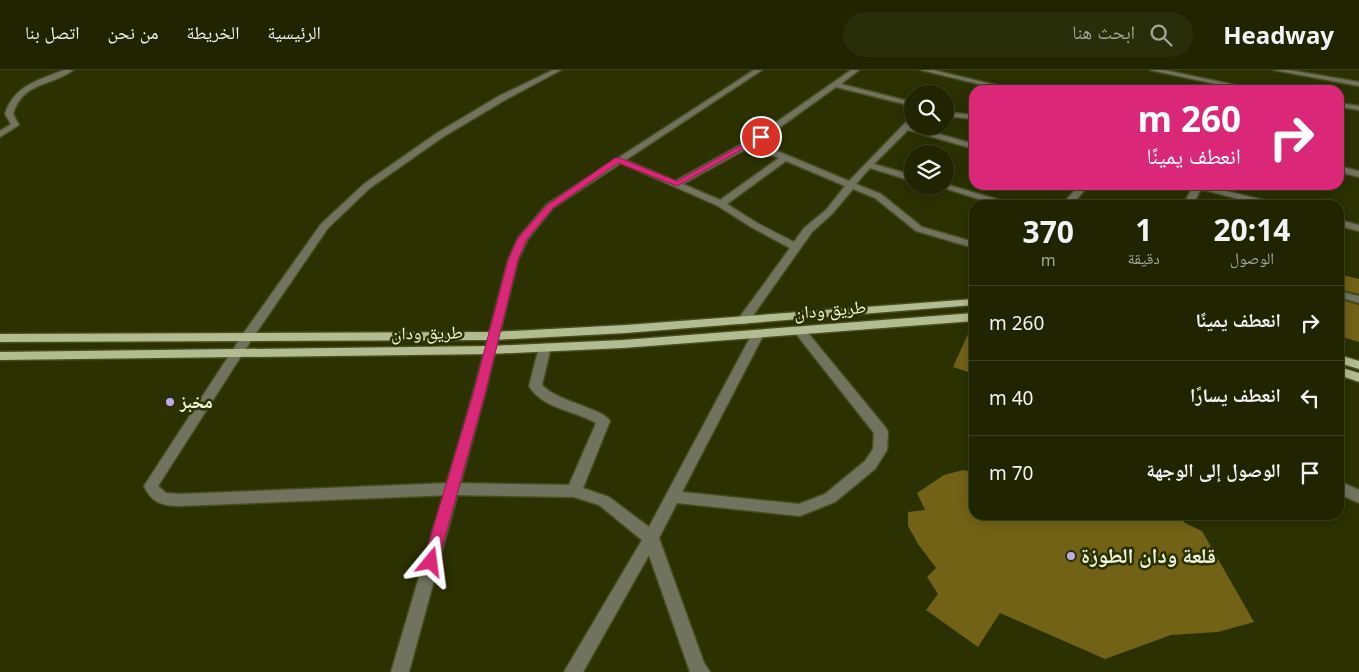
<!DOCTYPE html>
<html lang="ar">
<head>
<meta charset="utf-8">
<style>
  body { margin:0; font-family:"Noto Sans","Noto Naskh Arabic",sans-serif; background:#282d0a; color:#f1f3f6; direction:rtl; height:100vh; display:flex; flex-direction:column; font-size:19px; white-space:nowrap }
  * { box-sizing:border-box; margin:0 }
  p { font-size:16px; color:#a2a599 }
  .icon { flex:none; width:28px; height:28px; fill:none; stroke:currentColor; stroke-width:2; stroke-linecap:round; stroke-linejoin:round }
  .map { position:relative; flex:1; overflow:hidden; direction:ltr }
  .side { position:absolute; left:969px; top:130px; width:375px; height:320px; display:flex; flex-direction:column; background:#202500; border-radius:15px; box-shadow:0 2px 12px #0003,0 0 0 1px #3d4222; direction:rtl }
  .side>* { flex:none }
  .top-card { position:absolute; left:969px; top:15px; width:375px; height:105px; border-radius:15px; box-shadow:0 2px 12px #0003,0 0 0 1px #3d4222; direction:rtl; background:#db2777; color:#fff; overflow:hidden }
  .fabs { position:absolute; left:904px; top:15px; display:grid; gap:10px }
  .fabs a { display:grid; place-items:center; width:50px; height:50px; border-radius:50%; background:#202500; box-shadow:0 2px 12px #0003,0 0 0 1px #3d4222; font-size:25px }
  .pin { position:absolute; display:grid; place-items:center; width:42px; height:42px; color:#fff; margin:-21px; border:2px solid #fff; border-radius:50%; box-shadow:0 1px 5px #0007 }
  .me { position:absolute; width:55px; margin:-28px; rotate:16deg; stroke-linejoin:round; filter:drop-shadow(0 0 4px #0008) }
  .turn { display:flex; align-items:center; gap:18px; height:105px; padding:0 20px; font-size:22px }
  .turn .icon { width:65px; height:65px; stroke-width:2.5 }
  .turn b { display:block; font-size:35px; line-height:42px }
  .eta { display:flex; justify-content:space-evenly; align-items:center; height:85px; text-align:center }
  .eta b { font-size:30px; font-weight:700; line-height:35px }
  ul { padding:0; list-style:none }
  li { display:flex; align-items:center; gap:15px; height:75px; padding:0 20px; border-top:1px solid #3d4222 }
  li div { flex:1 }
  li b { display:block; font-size:19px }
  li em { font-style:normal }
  header { display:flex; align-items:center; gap:30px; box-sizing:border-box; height:70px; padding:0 25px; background:#202500; border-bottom:1px solid #3d4222 }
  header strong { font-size:24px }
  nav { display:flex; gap:28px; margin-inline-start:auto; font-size:18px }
  .search { width:350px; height:45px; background:#282d0a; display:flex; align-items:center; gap:12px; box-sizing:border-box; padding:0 18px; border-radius:28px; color:#a2a599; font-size:19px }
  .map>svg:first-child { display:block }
  .building { fill:#716216 }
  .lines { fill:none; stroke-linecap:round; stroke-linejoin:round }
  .minor-casing { stroke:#474d1f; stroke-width:3 }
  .tertiary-casing { stroke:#474d1f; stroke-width:3 }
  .primary-casing { stroke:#474d1f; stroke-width:3 }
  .minor { fill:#70745f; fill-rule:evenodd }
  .tertiary { fill:#70745f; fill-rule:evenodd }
  .primary { fill:#b3bb90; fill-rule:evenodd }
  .route { fill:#db2777; stroke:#8e194d }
  .poi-dot { fill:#bfa9f4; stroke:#2b3100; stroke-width:2 }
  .labels { text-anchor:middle; stroke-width:5; stroke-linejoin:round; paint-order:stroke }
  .street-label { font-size:18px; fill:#f0f6dc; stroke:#2b3100 }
  .poi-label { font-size:18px; font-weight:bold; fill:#f0f6dc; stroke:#2b3100; text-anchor:start }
  .near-poi-label { font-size:21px; font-weight:bold; fill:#f0f6dc; stroke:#2b3100; text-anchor:start }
</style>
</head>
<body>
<header>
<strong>Headway</strong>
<div class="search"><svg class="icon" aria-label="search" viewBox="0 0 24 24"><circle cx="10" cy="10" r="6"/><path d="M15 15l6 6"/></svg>ابحث هنا</div>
<nav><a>الرئيسية</a><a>الخريطة</a><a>من نحن</a><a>اتصل بنا</a></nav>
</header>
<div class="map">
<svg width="1359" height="602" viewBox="0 0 1359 602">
  <rect width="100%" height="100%" fill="#2b3100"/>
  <path class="building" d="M1339,204L1359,209V224L1339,219Z
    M1339,229L1359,235V272L1339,266Z
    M973,253H974V304L953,297Z
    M963,400L974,402V445H1174L1187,454L1202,461L1254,552L1218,562L1171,565L1105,589L1000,543L978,577L926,540L938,524L927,507L936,498L918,474L908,456V442L925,440L917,423L944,405Z"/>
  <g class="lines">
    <defs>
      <path id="minor" d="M64,0H73C51,17 23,11 13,44L19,55L0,67V61L11,54L5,44C14,15 39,10 64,0Z
        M553,0H561L505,30L443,67L370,118L328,158L252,269L158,416L166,423L179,424L451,413L569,415L596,353C574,340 543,339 529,316L539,277L545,273L551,277L542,315C558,332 602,338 610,351L583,418L609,427L649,457L752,264L758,260L764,264L682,422L799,434L825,424L865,391L873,379L874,363L793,260L795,257H803L886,358L888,362L887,380L875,399L835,432L800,446L677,433L659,468L704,593L710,602H690L649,485L583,602H564L642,470L599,435L574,427L451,425L179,436C162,436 151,432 144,416L243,264L321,154L364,114L437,63L499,26Z
        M851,0H859L841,14L912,32V36L836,17L765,68L763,73L770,78L849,111L909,49H912L911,56L974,74V79L908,60L874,94L912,105V111L870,98L856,114L881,124L922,157L974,172V178L916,161L875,128L853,119L832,144L812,162L747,254H739L737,251L739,248L790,178L751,157L718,136L614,90L621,88L675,111L758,65ZM755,74L764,82L779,88L720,130L683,114ZM786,91L845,116L826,140L804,158L794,172L757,153L727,134Z
        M1150,0H1164L1259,20H1244Z
        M1274,0H1289L1359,12V16Z
        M1339,33L1359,36V40L1339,37Z
        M945,42L974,45V49L945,46Z
        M945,114L1010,133L1012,135H997L938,116H945Z
        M1079,115H1089L1072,135H1062Z
        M1201,115L1276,133L1278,135H1262L1204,120L1200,121L1193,135H1183L1193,117Z
        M1339,150L1359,155V161L1339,156Z
        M1339,221L1359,226V233L1339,227Z
        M1339,411L1359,420V433L1339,424Z"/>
      <path id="tertiary" d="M754,0H762L553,138L528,169L518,190L485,324L409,602H391L473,324L508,190L518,168L547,134Z
        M921,0H933L1017,20H1003Z
        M1339,96L1359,101V107L1339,102Z"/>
      <path id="primary" d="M974,229V235L626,263L493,270L0,272V264L493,262L626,255Z
        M974,243V251L623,278L490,284L0,290V282L490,276L623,270Z
        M1339,285L1359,291V299L1339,293Z
        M1339,297L1359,303V312L1339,305Z"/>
    </defs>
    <use href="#minor" class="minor-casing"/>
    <use href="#tertiary" class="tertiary-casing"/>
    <use href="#primary" class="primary-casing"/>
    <use href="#minor" class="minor"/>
    <use href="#tertiary" class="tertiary"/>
    <use href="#primary" class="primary"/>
  </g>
  <path class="route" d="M758,66L764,67L677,116L618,93L553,138L527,169L518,190L485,324L438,492L436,497L431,499L425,497L423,492L473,324L508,190L518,168L547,135L615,88H620L677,111Z"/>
  <g class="poi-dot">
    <circle cx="170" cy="332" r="5"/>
    <circle cx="1071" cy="486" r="5"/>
  </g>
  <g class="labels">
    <g class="street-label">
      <text transform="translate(830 240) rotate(-5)" y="6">طريق ودان</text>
      <text transform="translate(427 263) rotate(-1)" y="6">طريق ودان</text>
    </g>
    <g class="poi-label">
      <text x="180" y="338">مخبز</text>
    </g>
    <g class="near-poi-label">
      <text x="1081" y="493">قلعة ودان الطوزة</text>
    </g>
  </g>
</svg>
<div class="fabs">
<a><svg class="icon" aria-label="search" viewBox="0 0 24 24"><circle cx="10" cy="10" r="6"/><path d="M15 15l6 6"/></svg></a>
<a><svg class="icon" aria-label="layers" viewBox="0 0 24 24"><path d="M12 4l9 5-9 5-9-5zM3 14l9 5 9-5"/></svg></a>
</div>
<div class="pin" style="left:761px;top:67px;background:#d93025"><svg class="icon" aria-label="arrive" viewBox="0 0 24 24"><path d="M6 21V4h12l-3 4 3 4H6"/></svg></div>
<svg class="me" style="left:431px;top:492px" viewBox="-20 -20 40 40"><path d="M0-17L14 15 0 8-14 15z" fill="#db2777" stroke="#fff" stroke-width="4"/></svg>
<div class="top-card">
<div class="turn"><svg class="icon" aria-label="right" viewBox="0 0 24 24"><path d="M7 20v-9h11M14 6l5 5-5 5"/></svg><div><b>260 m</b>انعطف يمينًا</div></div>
</div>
<section class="side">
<div class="eta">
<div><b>20:14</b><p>الوصول</p></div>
<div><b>1</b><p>دقيقة</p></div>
<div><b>370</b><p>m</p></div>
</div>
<ul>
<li><svg class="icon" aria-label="right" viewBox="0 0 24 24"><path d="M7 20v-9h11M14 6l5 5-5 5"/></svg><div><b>انعطف يمينًا</b></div><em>260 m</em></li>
<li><svg class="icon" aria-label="left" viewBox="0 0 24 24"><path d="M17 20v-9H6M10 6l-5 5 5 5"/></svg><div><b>انعطف يسارًا</b></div><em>40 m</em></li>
<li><svg class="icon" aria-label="arrive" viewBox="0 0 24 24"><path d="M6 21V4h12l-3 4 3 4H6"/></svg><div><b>الوصول إلى الوجهة</b></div><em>70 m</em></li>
</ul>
</section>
</div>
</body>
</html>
